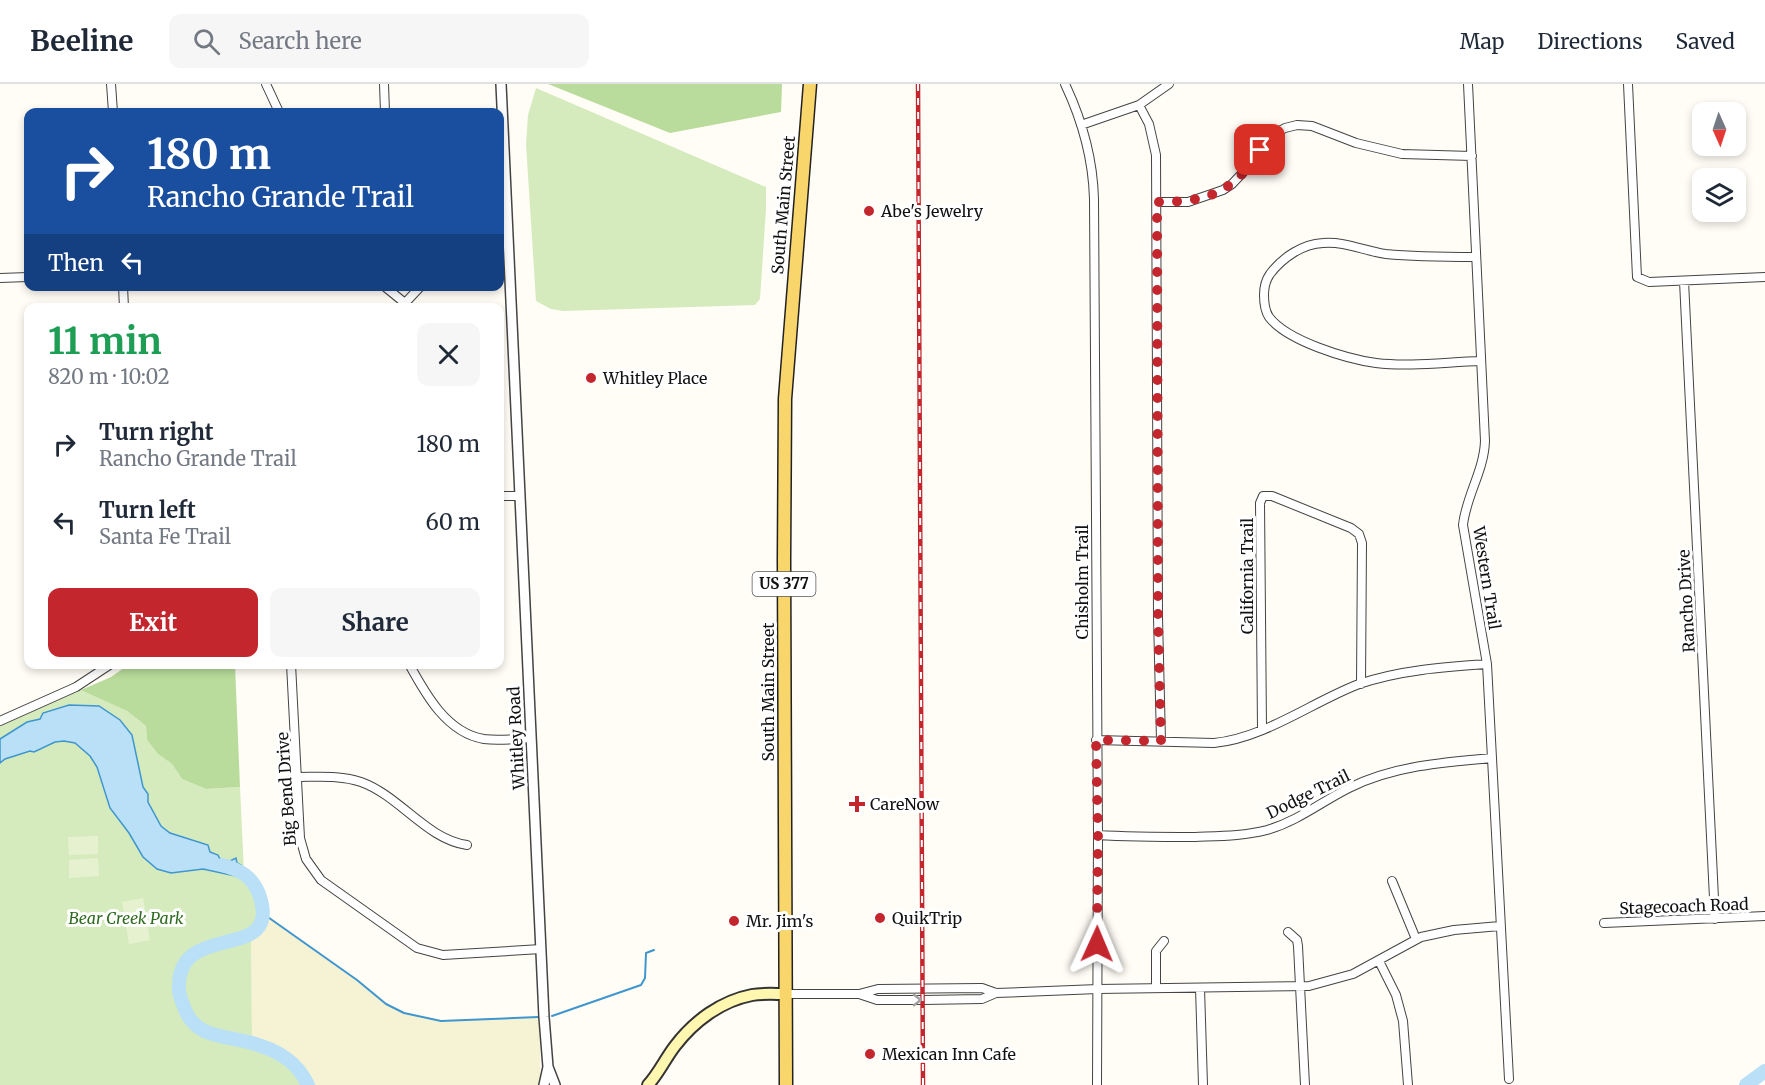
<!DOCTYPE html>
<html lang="en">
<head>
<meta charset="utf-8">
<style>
  body { margin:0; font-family:Merriweather,serif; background:#f6f6f7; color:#1f2937; height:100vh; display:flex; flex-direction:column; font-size:22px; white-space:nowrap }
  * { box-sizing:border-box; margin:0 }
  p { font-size:20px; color:#747a83 }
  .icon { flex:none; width:33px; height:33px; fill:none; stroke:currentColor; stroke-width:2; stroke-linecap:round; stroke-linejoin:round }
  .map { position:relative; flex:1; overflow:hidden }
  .details { position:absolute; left:24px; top:219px; width:480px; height:366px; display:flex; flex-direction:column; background:#fff; border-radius:12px; box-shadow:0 3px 9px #0003 }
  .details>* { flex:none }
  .guide { position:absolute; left:24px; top:24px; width:480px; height:183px; border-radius:12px; box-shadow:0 3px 9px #0003; background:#1a4fa0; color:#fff; overflow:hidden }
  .needle { width:39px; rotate:177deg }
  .controls { position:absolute; left:1692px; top:18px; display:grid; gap:12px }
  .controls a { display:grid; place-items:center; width:54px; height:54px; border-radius:12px; background:#fff; box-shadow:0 3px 9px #0003; font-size:30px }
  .pin { position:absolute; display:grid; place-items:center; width:51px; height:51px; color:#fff; margin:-26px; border-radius:12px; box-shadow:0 3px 9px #0006 }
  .me { position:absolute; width:66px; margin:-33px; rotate:1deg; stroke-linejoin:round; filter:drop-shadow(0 0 4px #0008) }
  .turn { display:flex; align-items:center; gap:21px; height:126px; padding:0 24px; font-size:27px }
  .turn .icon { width:78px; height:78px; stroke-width:2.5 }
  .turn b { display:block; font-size:42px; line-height:51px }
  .then { display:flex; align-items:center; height:57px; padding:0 24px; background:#0003; gap:12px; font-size:22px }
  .round { display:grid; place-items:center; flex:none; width:63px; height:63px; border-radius:12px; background:#f6f6f7 }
  .headline { display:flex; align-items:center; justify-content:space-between; height:102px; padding:0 24px }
  h1 { font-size:36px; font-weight:700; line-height:45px; color:#1e9e55 }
  .action { display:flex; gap:12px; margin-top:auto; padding:12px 24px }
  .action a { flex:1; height:69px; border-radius:12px; background:#c4262e; color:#fff; font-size:24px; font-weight:700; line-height:69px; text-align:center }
  .action a+a { background:#f6f6f7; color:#1f2937 }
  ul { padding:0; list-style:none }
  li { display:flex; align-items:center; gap:18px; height:78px; padding:0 24px }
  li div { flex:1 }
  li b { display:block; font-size:22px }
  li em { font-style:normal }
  header { display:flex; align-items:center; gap:36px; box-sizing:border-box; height:84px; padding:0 30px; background:#fff; border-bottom:2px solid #e0e1e3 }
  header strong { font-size:28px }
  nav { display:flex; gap:33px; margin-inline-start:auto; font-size:21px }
  .search { width:420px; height:54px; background:#f6f6f7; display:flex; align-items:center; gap:15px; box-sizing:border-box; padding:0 21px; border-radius:12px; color:#747a83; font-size:22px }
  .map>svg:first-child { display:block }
  .farmland { fill:#f6f3d4 }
  .green { fill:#d5ebbd }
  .forest { fill:#b9dc9c }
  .pitch { fill:#e6f2cf }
  .water { fill:#b9e0f7; stroke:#3f96cf; stroke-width:1.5 }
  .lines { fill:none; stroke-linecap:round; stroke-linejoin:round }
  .stream { stroke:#3f96cf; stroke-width:2 }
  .river { stroke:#b9e0f7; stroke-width:14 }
  .minor-casing { stroke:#444; stroke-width:10 }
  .tertiary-casing { stroke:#444; stroke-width:12 }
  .secondary-casing { stroke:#333; stroke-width:14 }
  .primary-casing { stroke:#222; stroke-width:15 }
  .minor { stroke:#fff; stroke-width:8 }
  .tertiary { stroke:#fff; stroke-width:9 }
  .secondary { stroke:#fff6b0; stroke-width:10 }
  .primary { stroke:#f9d66b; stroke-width:12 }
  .rail-casing { stroke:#c4262e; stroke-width:4.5 }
  .rail { stroke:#fff; stroke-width:2; stroke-dasharray:7; stroke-linecap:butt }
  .oneway { stroke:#a0a0a0 }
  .route { stroke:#c4262e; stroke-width:10; stroke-dasharray:0 18 }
  .poi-dot { fill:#c4262e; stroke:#fff; stroke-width:2 }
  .labels { text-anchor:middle; stroke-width:6; stroke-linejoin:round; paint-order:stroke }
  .shield { fill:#fff; stroke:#585858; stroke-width:1.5 }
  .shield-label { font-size:15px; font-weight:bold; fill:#111 }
  .street-label { font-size:16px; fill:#111; stroke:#fff }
  .poi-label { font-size:16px; fill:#111; stroke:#fff; text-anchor:start }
  .park-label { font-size:16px; font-style:italic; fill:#2f6b1f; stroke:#fff }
</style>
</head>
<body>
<header>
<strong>Beeline</strong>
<div class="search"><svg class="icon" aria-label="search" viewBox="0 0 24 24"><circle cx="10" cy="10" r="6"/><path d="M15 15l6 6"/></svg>Search here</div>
<nav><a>Map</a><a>Directions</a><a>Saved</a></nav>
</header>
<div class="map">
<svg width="1765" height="1001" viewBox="0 0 1765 1001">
  <rect width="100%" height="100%" fill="#fffdf5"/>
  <path class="farmland" d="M265,831L357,896L386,920L404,929L441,937L538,933L540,940V1001H308L299,984L288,974L252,959L251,851L263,838Z"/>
  <path class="green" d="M536,4L766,103V125L760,215L755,221L563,227L551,225L536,217L526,60L528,31Z
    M76,603L127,627L146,642L147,656L158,670L172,680L182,695L206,705L240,703L244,789C255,798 269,822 263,837C261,843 256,847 251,851L252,959C278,968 296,975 308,1001H0V637Z"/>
  <path class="forest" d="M548,0H782L781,28L670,49Z
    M128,581H235L240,703L206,705L182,695L172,680L158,670L147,656L146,642L127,627L81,606L111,593Z"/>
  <path class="pitch" d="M98,752V770L69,771L68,753Z
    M98,774L99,792L69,794V776Z
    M143,814L150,856L129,860L122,818Z"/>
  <path class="water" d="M69,621L99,622L120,636L132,651L143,703L148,710V718L161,742L170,749L208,761L210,768L218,771L220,775L230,777L236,774L237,779L241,781L235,792L203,785L171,789L157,785L143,773L129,749L110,724L97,683L90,672L75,659L64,657L55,658L34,668L30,667L5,675L0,679V655L27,638L40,635L43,629Z"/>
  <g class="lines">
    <path class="stream" d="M265,831L357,896L386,920L404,929L441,937L538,933
      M552,932L641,901L645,894L646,869L654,866"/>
    <path class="river" d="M222,781C240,786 252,792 259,810C284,880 181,836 179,900C178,908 181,916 184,923C195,955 225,951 252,959C277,966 297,977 308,1001
      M1746,1001L1765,987"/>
    <defs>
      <path id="minor" d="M111,0L113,28
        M266,0L279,28
        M384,0L385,28
        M1065,0C1082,36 1093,75 1094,115L1098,751L1097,1001
        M1468,0L1485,357C1484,387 1466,412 1463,441L1487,580L1509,995
        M1628,0L1637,193L1649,198L1765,193
        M1139,21L1149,40L1156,71L1158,533L1161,657
        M1081,41L1139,21L1169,0
        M1157,118H1188L1223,106L1232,100L1252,79L1267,54L1285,44L1297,41L1312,42L1356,59L1402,70L1472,72
        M1476,173C1446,173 1416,173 1386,170C1365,167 1344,157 1323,159C1302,160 1282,174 1270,190C1265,197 1264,203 1264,211C1264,219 1265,227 1269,233C1287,257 1347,275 1376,279C1410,283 1446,278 1481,277
        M0,194L28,193
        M1684,197L1715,835
        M123,202L124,224
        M384,202L411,224
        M406,218L421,202
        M500,412H519
        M291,580L300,754L306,775L321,796L417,864L443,871L541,865
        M409,580C426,611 447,649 484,655C499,657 516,655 531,654
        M0,637L76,603L111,580
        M1262,645L1260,419L1263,412H1272L1351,444L1359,450L1362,459L1361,600
        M1096,656L1214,659C1265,654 1312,618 1359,600C1400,586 1444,583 1487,580
        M298,693C319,693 341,691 361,698C400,712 426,755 467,761
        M1098,751C1130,753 1162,753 1195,753C1219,752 1244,752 1267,746C1298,737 1321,718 1349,704C1393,682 1444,678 1492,674
        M1392,797L1416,855
        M1604,839L1765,832
        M1288,848L1297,856L1298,862L1305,1001
        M1379,877L1396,911L1403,937L1408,1001
        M1156,904V867L1164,857
        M1200,904L1203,1001
        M785,910H859L878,905L982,904L996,909L1098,905L1309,902L1353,890L1421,853L1454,846L1500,842
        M859,910L877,916H923L982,915L996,909"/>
      <path id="tertiary" d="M501,0L544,933L548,983L555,1001
        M544,1001L548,983"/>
      <path id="secondary" d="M648,1001C659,989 665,975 675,962C694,937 721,917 752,911C763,909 775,910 785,910"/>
      <path id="primary" d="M786,1001L784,476L785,315L810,0"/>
    </defs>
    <use href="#minor" class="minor-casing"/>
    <use href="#tertiary" class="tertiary-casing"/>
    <use href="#secondary" class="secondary-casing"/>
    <use href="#primary" class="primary-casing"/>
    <use href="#minor" class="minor"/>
    <use href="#tertiary" class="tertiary"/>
    <use href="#secondary" class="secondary"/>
    <use href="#primary" class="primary"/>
    <defs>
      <path id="rail" d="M918,0L923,1001"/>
    </defs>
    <use href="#rail" class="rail-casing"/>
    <use href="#rail" class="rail"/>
  </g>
  <defs><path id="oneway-chevron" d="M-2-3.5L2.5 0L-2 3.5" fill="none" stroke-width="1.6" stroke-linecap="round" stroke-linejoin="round" transform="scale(1.5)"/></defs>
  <use class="oneway" href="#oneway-chevron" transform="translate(917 916)"/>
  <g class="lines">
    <path class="route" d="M1097,860L1098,751L1096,656L1161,657L1158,532L1157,118C1206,118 1233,110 1260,66"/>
  </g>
  <g class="poi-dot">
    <circle cx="869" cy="127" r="6"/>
    <circle cx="591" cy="294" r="6"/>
    <path d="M854 711h6v6h6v6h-6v6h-6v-6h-6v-6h6z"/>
    <circle cx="880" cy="834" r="6"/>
    <circle cx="734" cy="837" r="6"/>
    <circle cx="870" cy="970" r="6"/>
  </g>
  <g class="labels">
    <rect class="shield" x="752.5" y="488" width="63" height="24" rx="4.5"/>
    <g class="shield-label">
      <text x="784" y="505">US 377</text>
    </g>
    <g class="street-label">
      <text transform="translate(783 121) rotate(-85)" y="6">South Main Street</text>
      <text transform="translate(1247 492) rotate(-90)" y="6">California Trail</text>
      <text transform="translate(1487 494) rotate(81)" y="6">Western Trail</text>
      <text transform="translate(1082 498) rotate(-90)" y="6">Chisholm Trail</text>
      <text transform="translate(1686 517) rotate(-93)" y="6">Rancho Drive</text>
      <text transform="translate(768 608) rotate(-90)" y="6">South Main Street</text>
      <text transform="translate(516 654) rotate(-93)" y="6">Whitley Road</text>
      <text transform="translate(286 705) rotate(-94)" y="6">Big Bend Drive</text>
      <text transform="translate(1308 710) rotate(-26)" y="6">Dodge Trail</text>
      <text transform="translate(1684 822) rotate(-2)" y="6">Stagecoach Road</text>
    </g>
    <g class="poi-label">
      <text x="881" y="133">Abe's Jewelry</text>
      <text x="603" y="300">Whitley Place</text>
      <text x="870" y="726">CareNow</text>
      <text x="892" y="840">QuikTrip</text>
      <text x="746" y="843">Mr. Jim's</text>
      <text x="882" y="976">Mexican Inn Cafe</text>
    </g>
    <g class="park-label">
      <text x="126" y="840">Bear Creek Park</text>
    </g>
  </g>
</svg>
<div class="controls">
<a><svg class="needle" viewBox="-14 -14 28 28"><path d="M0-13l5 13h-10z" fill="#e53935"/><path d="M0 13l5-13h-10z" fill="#747a83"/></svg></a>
<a><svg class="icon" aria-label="layers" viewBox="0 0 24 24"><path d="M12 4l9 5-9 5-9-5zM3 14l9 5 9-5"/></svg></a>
</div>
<div class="pin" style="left:1260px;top:66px;background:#d93025"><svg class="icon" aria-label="arrive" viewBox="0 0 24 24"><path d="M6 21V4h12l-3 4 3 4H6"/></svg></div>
<svg class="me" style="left:1097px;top:860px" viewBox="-20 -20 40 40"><path d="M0-17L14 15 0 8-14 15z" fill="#c4262e" stroke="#fff" stroke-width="4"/></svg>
<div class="guide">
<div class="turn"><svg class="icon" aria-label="right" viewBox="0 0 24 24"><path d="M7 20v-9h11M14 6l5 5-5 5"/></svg><div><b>180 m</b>Rancho Grande Trail</div></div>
<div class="then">Then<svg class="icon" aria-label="left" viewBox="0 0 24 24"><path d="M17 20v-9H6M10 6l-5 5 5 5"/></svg></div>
</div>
<section class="details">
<div class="headline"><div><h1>11 min</h1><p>820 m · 10:02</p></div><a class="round"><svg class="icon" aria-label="close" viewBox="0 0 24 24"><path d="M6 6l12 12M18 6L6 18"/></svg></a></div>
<ul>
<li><svg class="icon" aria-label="right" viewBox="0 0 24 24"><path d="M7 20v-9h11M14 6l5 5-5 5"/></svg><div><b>Turn right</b><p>Rancho Grande Trail</p></div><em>180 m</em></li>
<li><svg class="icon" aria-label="left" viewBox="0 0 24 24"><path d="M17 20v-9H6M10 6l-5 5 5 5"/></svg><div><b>Turn left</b><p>Santa Fe Trail</p></div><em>60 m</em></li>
</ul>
<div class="action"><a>Exit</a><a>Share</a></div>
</section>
</div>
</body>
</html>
